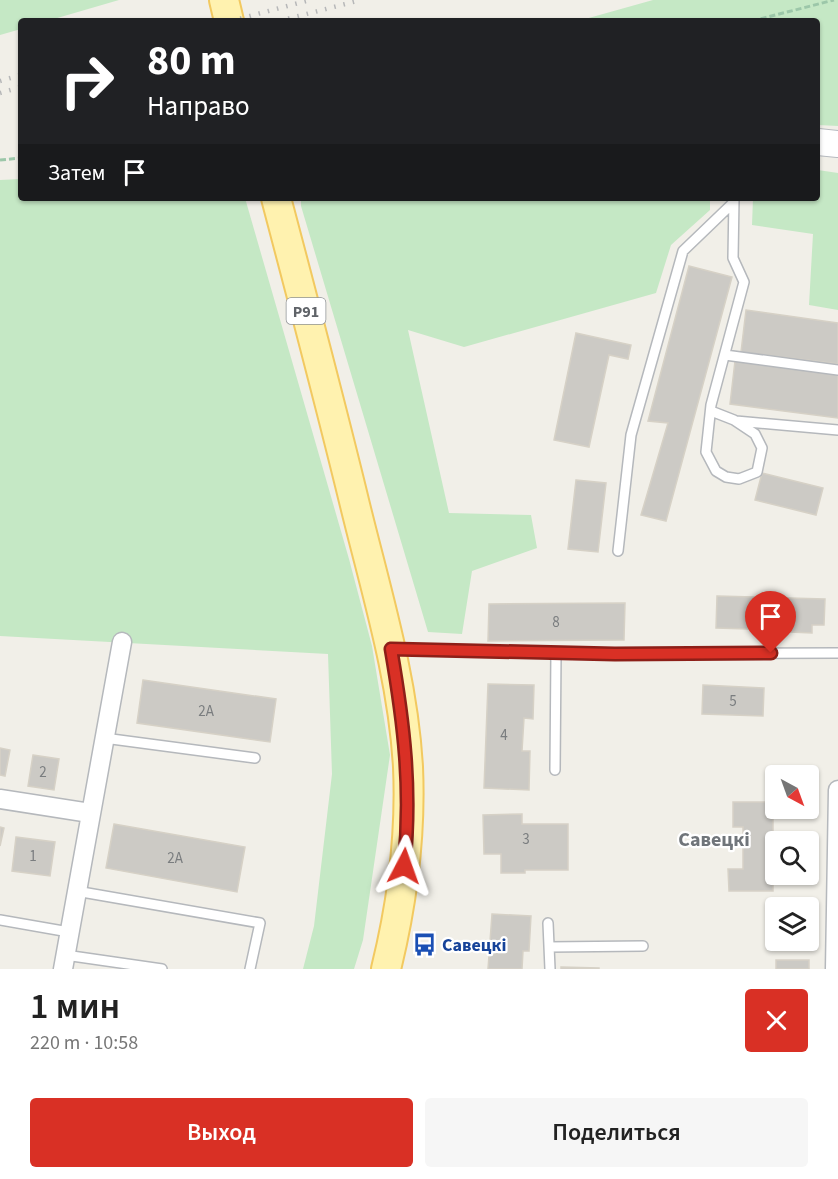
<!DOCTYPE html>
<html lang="ru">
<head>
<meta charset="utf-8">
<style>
  body { margin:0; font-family:"Source Sans 3",sans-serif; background:#f6f6f6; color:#222; height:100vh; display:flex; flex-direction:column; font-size:22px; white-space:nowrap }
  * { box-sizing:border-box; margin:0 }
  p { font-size:20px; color:#767676 }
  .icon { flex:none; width:33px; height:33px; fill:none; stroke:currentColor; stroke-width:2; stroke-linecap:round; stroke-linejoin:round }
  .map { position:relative; height:969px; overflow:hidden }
  .side { display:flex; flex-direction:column; background:#fff; flex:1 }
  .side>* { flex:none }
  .hud { position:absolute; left:18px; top:18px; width:802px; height:183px; border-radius:6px; box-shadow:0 2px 4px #0004; background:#202124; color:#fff; overflow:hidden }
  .needle { width:39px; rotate:139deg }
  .buttons { position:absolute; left:765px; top:765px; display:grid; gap:12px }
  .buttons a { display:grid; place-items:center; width:54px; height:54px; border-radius:6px; background:#fff; box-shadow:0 2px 4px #0004; font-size:30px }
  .pin { position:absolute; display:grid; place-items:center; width:51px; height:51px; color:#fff; margin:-62px -26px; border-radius:50% 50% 50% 0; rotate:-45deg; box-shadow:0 0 6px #0007 }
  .pin .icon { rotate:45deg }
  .me { position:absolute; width:66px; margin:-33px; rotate:4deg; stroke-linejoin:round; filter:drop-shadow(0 0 4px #0008) }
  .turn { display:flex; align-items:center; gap:21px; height:126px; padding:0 30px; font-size:27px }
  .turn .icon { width:78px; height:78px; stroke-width:2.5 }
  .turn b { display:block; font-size:42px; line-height:51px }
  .then { display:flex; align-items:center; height:57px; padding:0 30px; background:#0003; gap:12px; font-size:22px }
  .round { display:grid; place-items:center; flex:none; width:63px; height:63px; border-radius:6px; background:#f6f6f6 }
  .head { display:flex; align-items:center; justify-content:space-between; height:102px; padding:0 30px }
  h1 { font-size:36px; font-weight:600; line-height:45px }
  .action { display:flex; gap:12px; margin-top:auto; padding:12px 30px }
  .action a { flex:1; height:69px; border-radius:6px; background:#d93025; color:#fff; font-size:24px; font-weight:600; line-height:69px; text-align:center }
  .action a+a { background:#f6f6f6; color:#222 }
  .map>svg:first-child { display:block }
  .green { fill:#c5e8c5 }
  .building { fill:#cccac5; stroke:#d6d1c6; stroke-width:1.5 }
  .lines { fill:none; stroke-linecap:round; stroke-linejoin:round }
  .lane-casing { stroke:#b5b8bc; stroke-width:12 }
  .street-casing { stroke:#b5b8bc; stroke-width:21 }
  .secondary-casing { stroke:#b6babf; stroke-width:28 }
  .primary-casing { stroke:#f2c960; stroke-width:32 }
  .path { stroke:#9cc7a9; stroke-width:3; stroke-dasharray:6 3; stroke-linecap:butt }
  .lane { stroke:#fff; stroke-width:9 }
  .street { stroke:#fff; stroke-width:18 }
  .secondary { stroke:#fff; stroke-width:26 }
  .primary { stroke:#fff2af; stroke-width:28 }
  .rail { stroke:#b6b7b8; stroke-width:4.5; stroke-dasharray:1.5 8; stroke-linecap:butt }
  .route-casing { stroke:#8d1f18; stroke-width:15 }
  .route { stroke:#d93025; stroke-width:10 }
  .labels { text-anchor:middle; stroke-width:4.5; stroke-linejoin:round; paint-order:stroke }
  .number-label { font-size:15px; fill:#7a7d7f }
  .shield { fill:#fff; stroke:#8f9295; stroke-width:1.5 }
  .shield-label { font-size:16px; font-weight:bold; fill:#5f6368 }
  .transit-label { font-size:18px; font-weight:bold; fill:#164399; stroke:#fff; text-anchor:start }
  .neighbourhood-label { font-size:20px; font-weight:bold; fill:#70757a; stroke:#fff }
</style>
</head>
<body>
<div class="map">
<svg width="838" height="969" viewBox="0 0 838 969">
  <rect width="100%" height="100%" fill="#f1efe8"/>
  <path class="green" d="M0,0H119L47,21H21V29L0,35Z
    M653,0H838V126L818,125V21H578Z
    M818,170L838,173V310L809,305L813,234L752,225L753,198H818Z
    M21,179V198H245L349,559L372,646L390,755L363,940L354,969H303L314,926L332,774L328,654L0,636V180Z
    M301,198H710V210L671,245L656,293L464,347L408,330L449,513L531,515L537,548L472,571L462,634L428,632L301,206Z"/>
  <path class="building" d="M689,266L732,277L666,521L641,515L668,423L648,421Z
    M746,310L838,323V364L741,352Z
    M576,333L631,345L628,359L609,355L589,447L554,440Z
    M735,361L838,375V418L730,404Z
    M762,473L823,488L816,515L755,500Z
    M576,480L606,483L598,552L568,549Z
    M717,596L825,599L824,625H812V633L790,632V624H782L781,630L716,628Z
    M625,603L624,640L488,641L489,604Z
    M143,680L276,699L270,742L137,723Z
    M488,684L534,685L533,719L524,718L522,751H530L529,790L484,788Z
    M703,685L764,688L763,716L702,714Z
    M0,748L10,750L5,776L0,775Z
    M33,755L59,759L54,790L28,786Z
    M733,802H773V891H729L728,869H743V827H733Z
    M522,814V824H568V870H525V873H501V854H484L483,815Z
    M114,824L245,847L237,892L106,868Z
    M0,827L4,828L0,846Z
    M16,837L55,842L50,876L12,871Z
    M492,914L531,916L529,951H523L522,969H488Z
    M776,960H809V969H776Z
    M561,967L599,968V969H561Z"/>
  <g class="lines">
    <defs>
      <path id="lane" d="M725,355L838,370
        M711,411L734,420L755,434L762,448L757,472L739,479L726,477L716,471L706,452L711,405L744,282L733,258L734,198
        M736,421L838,430
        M618,551L631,435L683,251L734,202
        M393,649L615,654L838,653
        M104,738L255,758
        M555,770L556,653
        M76,891L260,923L250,969
        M0,920L69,932
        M548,923L550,969
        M549,947L643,946
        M65,955L162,969"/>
      <path id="street" d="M0,799L90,813
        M63,969L122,642
        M835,969L838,790"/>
      <path id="secondary" d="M818,142L838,144"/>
      <path id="primary" d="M224,0L229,21
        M276,198C303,300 330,402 355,505C376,591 403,678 408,767C411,834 402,904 386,969"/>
    </defs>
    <use href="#lane" class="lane-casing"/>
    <use href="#street" class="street-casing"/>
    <use href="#secondary" class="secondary-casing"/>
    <use href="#primary" class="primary-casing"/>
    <path class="path" d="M752,21L834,0
      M0,160L21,158"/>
    <use href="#lane" class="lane"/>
    <use href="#street" class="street"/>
    <use href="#secondary" class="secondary"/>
    <use href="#primary" class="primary"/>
    <path class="rail" d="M231,21L310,0
      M279,21L361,0
      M0,81L21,75
      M0,93L21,87"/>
  </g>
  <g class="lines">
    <defs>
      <path id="route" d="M404,866C412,790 404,724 391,649L615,654L771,653"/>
    </defs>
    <use href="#route" class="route-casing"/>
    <use href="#route" class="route"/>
  </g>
  <defs>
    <symbol id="bus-bare" viewBox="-9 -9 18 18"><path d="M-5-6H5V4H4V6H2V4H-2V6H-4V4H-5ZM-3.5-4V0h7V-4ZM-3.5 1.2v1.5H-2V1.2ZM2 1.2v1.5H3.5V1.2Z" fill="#1a4fb4" stroke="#fff" stroke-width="2.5" paint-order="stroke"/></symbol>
  </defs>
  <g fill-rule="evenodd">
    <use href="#bus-bare" x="408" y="928" width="33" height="33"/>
  </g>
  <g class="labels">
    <g class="number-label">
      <text x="556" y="627">8</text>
      <text x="733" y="706">5</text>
      <text x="206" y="716">2А</text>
      <text x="504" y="740">4</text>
      <text x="43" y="777">2</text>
      <text x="526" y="844">3</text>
      <text x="33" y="861">1</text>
      <text x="175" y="863">2А</text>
    </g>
    <rect class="shield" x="286.5" y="298" width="39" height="26" rx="4.5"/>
    <g class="shield-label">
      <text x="306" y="317">Р91</text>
    </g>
    <g class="transit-label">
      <text x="442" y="951">Савецкі</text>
    </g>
    <g class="neighbourhood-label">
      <text x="714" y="846">Савецкі</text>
    </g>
  </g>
</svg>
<div class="buttons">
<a><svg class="needle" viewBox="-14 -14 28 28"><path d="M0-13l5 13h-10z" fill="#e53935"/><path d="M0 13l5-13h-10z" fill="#767676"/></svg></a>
<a><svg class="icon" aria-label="search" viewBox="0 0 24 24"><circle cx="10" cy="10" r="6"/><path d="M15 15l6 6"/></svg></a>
<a><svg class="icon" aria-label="layers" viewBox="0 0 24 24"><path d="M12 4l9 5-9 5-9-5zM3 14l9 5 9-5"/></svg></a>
</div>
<div class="pin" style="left:771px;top:653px;background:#d93025"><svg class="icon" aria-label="arrive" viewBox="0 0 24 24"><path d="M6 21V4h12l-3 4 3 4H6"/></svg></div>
<svg class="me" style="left:404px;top:866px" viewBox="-20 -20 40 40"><path d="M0-17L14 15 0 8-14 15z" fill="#d93025" stroke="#fff" stroke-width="4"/></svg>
<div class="hud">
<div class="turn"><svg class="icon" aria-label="right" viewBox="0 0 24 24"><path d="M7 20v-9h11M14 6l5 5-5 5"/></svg><div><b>80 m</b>Направо</div></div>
<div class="then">Затем<svg class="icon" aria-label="arrive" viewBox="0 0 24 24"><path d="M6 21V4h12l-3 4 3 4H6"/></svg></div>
</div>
</div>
<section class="side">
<div class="head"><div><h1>1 мин</h1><p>220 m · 10:58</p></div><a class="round" style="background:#d93025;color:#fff"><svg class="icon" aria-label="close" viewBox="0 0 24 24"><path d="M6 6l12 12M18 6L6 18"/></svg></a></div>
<div class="action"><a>Выход</a><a>Поделиться</a></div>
</section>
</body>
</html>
